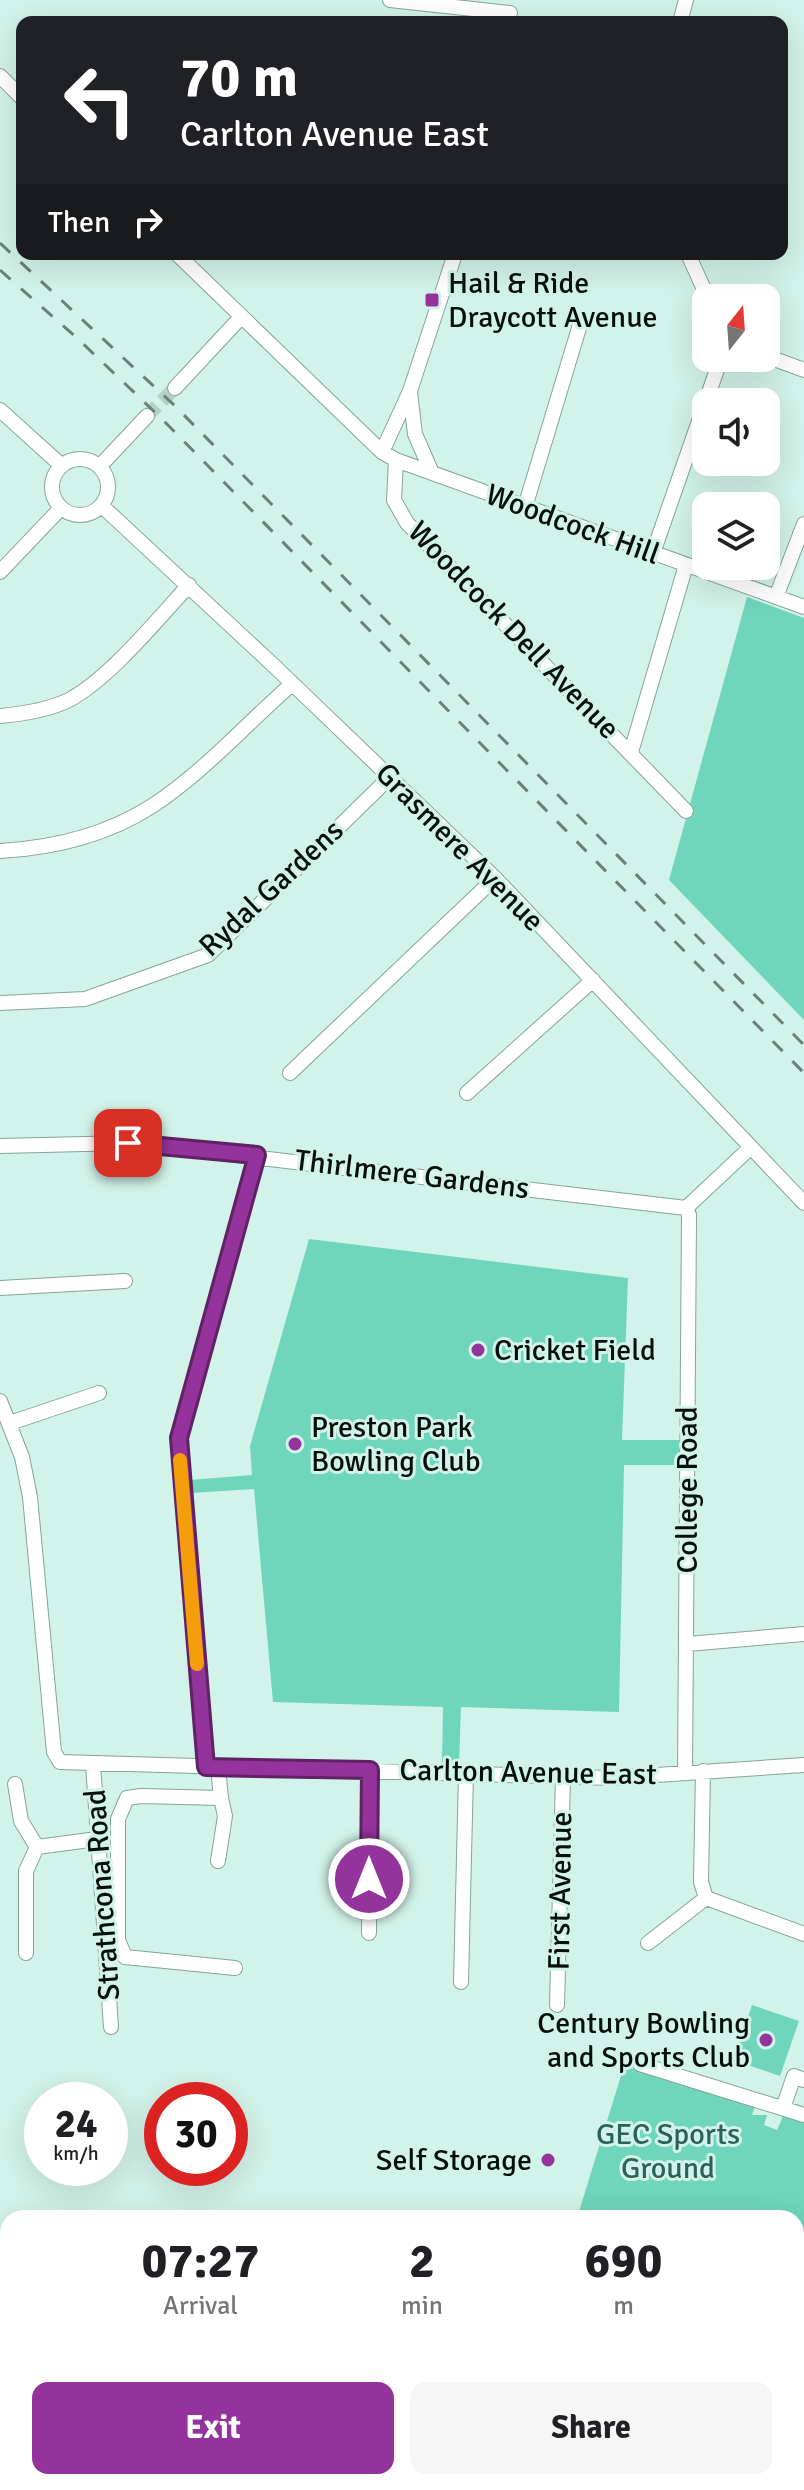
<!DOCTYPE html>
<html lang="en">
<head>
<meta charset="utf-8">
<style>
  body { margin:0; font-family:Signika,sans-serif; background:#f6f6f6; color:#202124; height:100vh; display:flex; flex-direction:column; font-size:30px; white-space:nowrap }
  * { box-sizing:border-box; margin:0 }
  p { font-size:26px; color:#757577 }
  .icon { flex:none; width:44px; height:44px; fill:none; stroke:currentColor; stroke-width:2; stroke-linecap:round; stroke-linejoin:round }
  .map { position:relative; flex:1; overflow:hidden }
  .drawer { position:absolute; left:0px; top:2210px; width:804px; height:280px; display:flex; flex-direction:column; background:#fff; border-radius:24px 24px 0 0; box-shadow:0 8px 32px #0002 }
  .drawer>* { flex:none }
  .guide { position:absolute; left:16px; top:16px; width:772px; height:244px; border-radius:16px; box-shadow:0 8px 32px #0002; background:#202124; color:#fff; overflow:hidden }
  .needle { width:52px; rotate:17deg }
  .buttons { position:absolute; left:692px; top:284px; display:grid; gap:16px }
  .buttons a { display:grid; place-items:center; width:88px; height:88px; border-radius:16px; background:#fff; box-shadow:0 8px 32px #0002; font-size:40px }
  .speed { position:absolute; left:24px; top:2082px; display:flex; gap:16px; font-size:40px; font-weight:700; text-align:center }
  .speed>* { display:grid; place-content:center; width:104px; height:104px; border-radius:50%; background:#fff; box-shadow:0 8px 32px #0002; line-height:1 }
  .speed small { font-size:20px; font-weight:400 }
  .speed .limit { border:12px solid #d22; background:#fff; color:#111 }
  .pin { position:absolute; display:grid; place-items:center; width:68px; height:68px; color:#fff; margin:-34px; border-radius:16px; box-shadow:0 4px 12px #0006 }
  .me { position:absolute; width:88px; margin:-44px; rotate:0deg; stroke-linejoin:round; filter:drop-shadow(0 0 6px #0008) }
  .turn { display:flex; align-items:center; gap:28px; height:168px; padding:0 32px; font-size:36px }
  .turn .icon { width:104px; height:104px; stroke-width:2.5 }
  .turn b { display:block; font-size:56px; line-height:68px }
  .then { display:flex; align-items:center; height:76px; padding:0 32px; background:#0003; gap:16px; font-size:30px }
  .eta { display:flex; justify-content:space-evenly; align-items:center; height:136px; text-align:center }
  .eta b { font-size:48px; font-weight:700; line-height:56px }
  .action { display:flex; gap:16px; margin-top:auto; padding:16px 32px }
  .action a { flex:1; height:92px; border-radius:16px; background:#94339b; color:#fff; font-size:32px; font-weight:700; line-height:92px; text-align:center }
  .action a+a { background:#f6f6f6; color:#202124 }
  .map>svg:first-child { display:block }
  .green { fill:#6fd5bb }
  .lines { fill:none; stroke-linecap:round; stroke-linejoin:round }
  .minor-tunnel { stroke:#b3d1c8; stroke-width:14; stroke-dasharray:14 7; stroke-linecap:butt }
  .minor-casing { stroke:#85a49b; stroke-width:16 }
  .minor { stroke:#fff; stroke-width:14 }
  .rail { stroke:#6b807a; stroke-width:3; stroke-dasharray:14 14; stroke-linecap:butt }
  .route-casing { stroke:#602165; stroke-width:20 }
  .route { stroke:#94339b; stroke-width:14 }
  .slow { stroke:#f59e0b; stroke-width:14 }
  .poi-dot { fill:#94339b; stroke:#d2f3e9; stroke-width:3 }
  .labels { text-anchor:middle; stroke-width:6; stroke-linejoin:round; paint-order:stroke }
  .poi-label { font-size:30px; fill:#05100d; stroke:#d2f3e9; text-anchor:start }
  .street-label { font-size:30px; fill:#05100d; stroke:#d2f3e9 }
  .park-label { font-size:30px; fill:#2a6254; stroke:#d2f3e9 }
</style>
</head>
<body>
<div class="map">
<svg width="804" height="2490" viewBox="0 0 804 2490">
  <rect width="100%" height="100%" fill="#d2f3e9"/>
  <path class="green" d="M747,597L804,618V1020L669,880Z
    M309,1239L628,1278L622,1440H680V1465H624L619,1712L461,1707L459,1764H442L443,1707L273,1702L254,1489L191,1493L190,1480L252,1475L250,1446Z
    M752,2005L799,2021L780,2076L733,2060Z
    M624,2066L755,2106L752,2115H767L764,2125L777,2130L783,2116L787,2115L804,2120V2291L796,2310V2218H577Z"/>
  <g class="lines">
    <path class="minor-tunnel" d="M147,416L175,388"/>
    <defs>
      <path id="minor" d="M390,0L510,13
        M680,22L686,0
        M0,76L22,98
        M177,254L382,452L396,460L804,607
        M688,254L708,298
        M766,356L804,370
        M175,388L241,317
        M410,392L415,434L432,473
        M0,410L62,466
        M382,452L410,391L455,254
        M52 487a28 28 0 1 1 56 0a28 28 0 1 1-56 0Z
        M396,460L394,500L407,523L686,811
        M100,466L147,416
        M102,506L272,664L495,878L804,1203
        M525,507L582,318
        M653,553L721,358
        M0,572L61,508
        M776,597L804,524
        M0,716C22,714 47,710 67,701C108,680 157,620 189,585
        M631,752L686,565
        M0,851C53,848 107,835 152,806C204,772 246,724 292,684
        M0,1003L85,999L208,955L390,777
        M290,1073L495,878
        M467,1093L593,980
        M0,1146L128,1143L175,1148L686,1208L751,1147
        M0,1288L125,1281
        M0,1401L22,1457L30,1497L54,1752L60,1762L612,1778L804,1765
        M10,1423L99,1393
        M687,1644L804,1634
        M93,1764L111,2027
        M206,1767L179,1438L257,1155
        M703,1771L701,1882L706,1898L804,1934
        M685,1773L689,1215L686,1208
        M15,1784L21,1821L37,1847
        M221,1798L141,1796L127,1798L118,1819V1940L125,1957L235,1968
        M218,1861L225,1816L221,1798L218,1767
        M369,1933L370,1770
        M648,1943L706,1898
        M26,1953V1871L37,1847L97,1839
        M461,1982L466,1773
        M557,2005L563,1777
        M640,2064L804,2115
        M783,2108L794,2076L804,2080
        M796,2339L804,2319
        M712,2490L714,2482"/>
    </defs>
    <use href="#minor" class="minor-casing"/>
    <use href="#minor" class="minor"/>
    <path class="rail" d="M0,243L175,406L804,1045
      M0,270L77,338L162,419L804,1073"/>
  </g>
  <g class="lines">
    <defs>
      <path id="route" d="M128,1143L257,1155L179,1438L206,1767L370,1770L369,1879"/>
    </defs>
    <use href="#route" class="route-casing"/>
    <use href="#route" class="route"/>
    <path class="slow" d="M180,1460L197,1664"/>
  </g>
  <g class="poi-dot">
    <rect x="424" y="292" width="16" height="16" rx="4"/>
    <circle cx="478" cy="1350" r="8"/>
    <circle cx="295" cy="1444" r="8"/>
    <circle cx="766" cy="2040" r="8"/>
    <circle cx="548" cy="2160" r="8"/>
  </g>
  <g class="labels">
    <g class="poi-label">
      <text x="448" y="293">Hail &amp; Ride<tspan x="448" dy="34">Draycott Avenue</tspan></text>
      <text x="494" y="1360">Cricket Field</text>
      <text x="311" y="1437">Preston Park<tspan x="311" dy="34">Bowling Club</tspan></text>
      <text x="750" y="2033" text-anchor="end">Century Bowling<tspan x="750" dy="34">and Sports Club</tspan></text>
      <text x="532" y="2170" text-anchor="end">Self Storage</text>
    </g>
    <g class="street-label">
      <text transform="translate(573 524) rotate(20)" y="10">Woodcock Hill</text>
      <text transform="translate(514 630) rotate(46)" y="10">Woodcock Dell Avenue</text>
      <text transform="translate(460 847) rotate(45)" y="10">Grasmere Avenue</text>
      <text transform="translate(271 888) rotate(-43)" y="10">Rydal Gardens</text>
      <text transform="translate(412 1174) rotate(7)" y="10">Thirlmere Gardens</text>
      <text transform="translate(687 1490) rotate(-90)" y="10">College Road</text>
      <text transform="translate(528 1772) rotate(1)" y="10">Carlton Avenue East</text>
      <text transform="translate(560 1891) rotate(-89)" y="10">First Avenue</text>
      <text transform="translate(102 1895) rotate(-94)" y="10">Strathcona Road</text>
    </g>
    <g class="park-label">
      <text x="668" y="2144">GEC Sports<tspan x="668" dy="34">Ground</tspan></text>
    </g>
  </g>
</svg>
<div class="buttons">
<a><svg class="needle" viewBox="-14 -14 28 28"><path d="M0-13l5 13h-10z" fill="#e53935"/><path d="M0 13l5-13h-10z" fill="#757577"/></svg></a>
<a><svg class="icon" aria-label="sound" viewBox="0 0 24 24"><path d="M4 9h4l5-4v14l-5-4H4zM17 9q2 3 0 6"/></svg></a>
<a><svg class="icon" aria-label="layers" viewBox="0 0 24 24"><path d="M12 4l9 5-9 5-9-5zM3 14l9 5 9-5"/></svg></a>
</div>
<div class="speed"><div>24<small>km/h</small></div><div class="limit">30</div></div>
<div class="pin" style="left:128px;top:1143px;background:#d93025"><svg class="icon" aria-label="arrive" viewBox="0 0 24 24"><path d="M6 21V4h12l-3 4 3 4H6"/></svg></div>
<svg class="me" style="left:369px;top:1879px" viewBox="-20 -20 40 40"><circle r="17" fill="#94339b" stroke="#fff" stroke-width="3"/><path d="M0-11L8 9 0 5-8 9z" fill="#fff"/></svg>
<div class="guide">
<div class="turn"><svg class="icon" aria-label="left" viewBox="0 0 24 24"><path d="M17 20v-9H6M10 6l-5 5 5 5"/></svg><div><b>70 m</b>Carlton Avenue East</div></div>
<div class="then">Then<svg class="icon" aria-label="right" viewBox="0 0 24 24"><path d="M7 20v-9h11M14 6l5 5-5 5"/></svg></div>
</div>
<section class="drawer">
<div class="eta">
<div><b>07:27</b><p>Arrival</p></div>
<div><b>2</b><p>min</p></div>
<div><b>690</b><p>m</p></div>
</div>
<div class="action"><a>Exit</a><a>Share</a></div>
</section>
</div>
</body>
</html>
